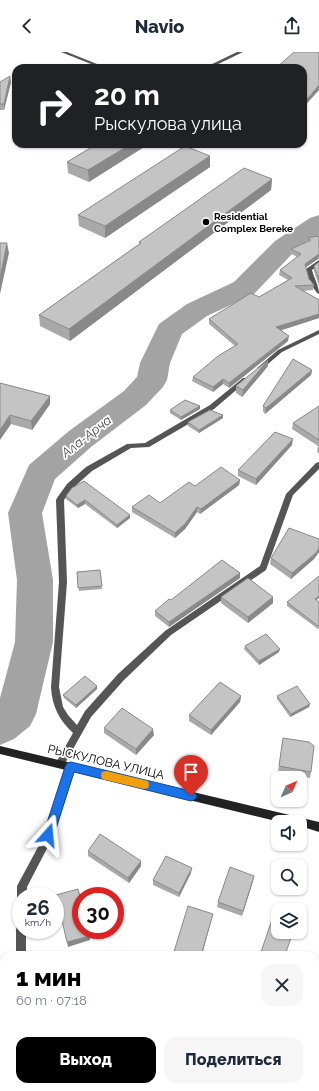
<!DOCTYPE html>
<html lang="ru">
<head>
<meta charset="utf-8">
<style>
  body { margin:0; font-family:Raleway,sans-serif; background:#f6f6f7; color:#1f2937; height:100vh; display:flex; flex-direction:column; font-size:15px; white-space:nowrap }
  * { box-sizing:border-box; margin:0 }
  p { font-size:13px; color:#747a83 }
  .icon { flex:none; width:22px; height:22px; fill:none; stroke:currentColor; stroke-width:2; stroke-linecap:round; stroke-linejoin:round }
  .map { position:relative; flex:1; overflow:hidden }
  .drawer { position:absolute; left:0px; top:899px; width:319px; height:140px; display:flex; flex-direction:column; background:#fff; border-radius:12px 12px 0 0; box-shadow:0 1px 3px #0004 }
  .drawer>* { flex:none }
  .guide { position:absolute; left:12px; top:12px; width:295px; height:84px; border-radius:12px; box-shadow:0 1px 3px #0004; background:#202124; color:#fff; overflow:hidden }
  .needle { width:26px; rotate:45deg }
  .controls { position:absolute; left:271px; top:719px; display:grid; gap:8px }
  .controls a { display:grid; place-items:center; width:36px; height:36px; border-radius:8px; background:#fff; box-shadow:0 1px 3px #0004; font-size:20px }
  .speed { position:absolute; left:12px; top:835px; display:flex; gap:8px; font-size:20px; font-weight:700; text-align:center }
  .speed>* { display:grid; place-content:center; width:52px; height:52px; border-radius:50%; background:#fff; box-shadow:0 1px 3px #0004; line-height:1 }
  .speed small { font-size:10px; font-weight:400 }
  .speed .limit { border:6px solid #d22; background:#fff; color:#111 }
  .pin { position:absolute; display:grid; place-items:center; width:34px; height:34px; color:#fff; margin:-41px -17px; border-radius:50% 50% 50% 0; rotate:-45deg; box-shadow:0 0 4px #0007 }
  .pin .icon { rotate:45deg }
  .me { position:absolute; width:44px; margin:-22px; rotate:18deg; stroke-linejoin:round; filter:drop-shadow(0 0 3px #0008) }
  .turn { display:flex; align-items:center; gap:14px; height:84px; padding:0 16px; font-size:18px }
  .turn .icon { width:52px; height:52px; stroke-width:2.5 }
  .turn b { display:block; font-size:28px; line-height:34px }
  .round { display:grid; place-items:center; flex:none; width:42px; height:42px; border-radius:12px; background:#f6f6f7 }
  .head { display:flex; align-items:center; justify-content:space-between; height:68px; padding:0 16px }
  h1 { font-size:24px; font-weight:800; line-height:30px; color:#000 }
  .action { display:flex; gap:8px; margin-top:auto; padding:8px 16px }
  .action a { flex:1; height:46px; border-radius:12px; background:#000; color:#fff; font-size:16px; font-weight:800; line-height:46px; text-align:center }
  .action a+a { background:#f6f6f7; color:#1f2937 }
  header { display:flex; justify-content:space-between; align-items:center; height:52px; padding:0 16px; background:#fff; font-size:18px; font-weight:800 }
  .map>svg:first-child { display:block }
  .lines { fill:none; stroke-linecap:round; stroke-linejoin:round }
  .river { fill:#a3a3a3; fill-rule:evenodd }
  .street { fill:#555; fill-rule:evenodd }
  .secondary { fill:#222; fill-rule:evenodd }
  .wall { fill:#a9a9a9 }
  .shaded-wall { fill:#898989 }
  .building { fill:#c4c4c4; stroke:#898989 }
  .route { fill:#1a73e8; stroke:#114b97 }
  .slow { fill:#f59e0b }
  .poi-dot { fill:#000; stroke:#fff; stroke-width:1.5 }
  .labels { text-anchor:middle; stroke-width:3.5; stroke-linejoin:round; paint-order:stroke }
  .far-poi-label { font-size:10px; font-weight:bold; fill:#000; stroke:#fff; text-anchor:start }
  .street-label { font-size:12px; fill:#000; stroke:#fff }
  .water-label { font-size:13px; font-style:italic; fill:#444; stroke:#fff }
</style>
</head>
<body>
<header><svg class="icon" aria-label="back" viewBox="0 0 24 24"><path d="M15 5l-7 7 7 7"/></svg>Navio<svg class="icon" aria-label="share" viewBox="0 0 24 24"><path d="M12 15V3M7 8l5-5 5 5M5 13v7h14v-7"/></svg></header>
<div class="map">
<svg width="319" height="1039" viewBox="0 0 319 1039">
  <rect width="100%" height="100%" fill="#fff"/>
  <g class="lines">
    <path class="river" d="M319,163V183L293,201L254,242L207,264L182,282L170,311L167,328L163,335L146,353L91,395L55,427L42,461L53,528V590L36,662L30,674L14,687L0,693V646L15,590L17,528L8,461L29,413L69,379L124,339L137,325L140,311L159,272L187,252L234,230L275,189L310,166Z"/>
    <path class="street" d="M61,0H67L107,16H101Z
      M237,0H243L210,16H204Z
      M319,208V213L312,218C314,226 319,234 319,242L317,241L310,231L306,217Z
      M319,278V282L282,300L262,317L260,318L257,316L278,298Z
      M243,326H247L248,328L214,357L149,395L131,396L92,419L73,436L64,448L67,530L59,635L63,655L68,663L77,673L85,659L118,622L165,579L260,514L286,442L316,411L319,410V417L293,443L266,518L171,583L124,628L91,665L63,715L60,716L57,715L55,712L57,709L73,681C59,668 52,654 51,635L59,530L56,448L57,446L67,432L86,415L127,392L145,391L210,353Z
      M71,711L74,712L76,715L54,783L27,835V844H21V849L18,848L17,844V834L45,782L66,715L68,712Z
      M21,873V878H26V903H16V878L17,874Z"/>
    <path class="secondary" d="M0,694L319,770V780L300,774V770H280L0,702Z"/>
  </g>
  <path class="wall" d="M0,30H11L4,58H0Z
    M97,92L89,130L68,121L67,110Z
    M210,104V115L105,186L79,174L78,163Z
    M272,127L271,138L70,289L40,274L39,263L139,192V190Z
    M319,184V207H318L306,215L309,227L314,233L313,238L303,239L319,248V266L281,278L288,289L229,336L223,332L213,340L192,329L193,325L235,294L209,272V267L259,245L288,228L279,223L280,218L297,205L290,201L291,197L306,190L307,186Z
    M319,210V234L314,219V214Z
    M268,314L242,345L236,341V334Z
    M312,318L311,323L265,362L263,359V354Z
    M0,331L50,344V352L32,378L11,372Z
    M200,354V357L181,368L170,361V358Z
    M319,354V401L317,400L318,394L292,377L293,371Z
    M223,363V366L199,381L188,374V370Z
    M292,393L256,433L238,424V418Z
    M240,428L239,433L200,462L197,460L185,477L175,486L132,460V455L160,451L195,434Z
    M72,436L130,463V466L117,476L85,452L78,456L66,447V444Z
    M319,487V500L314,507L291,527L270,512L271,506Z
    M100,518L102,537L79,539L77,520Z
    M240,521V526L169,575L155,564V559L171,548Z
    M221,545H273V551L248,571L221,551Z
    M316,549L319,576L318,577L287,554V550Z
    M245,594L279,600L259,613L244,597Z
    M97,637L76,656L64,646L63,643Z
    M241,644L240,650L211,683L189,669V663Z
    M277,644L309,655L290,665L277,647Z
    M104,676L154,683L136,703L104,681Z
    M282,691L311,720L310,726L278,720Z
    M88,799L141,809V814L129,831L88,804Z
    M191,821L179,845L153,833V828Z
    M253,829L242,864L217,855L218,850Z
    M284,1035H308L306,1039H291Z"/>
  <path class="shaded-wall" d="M10,24L11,30L4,58V52Z
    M319,33V38L303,56V52Z
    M131,92H149L89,130L88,118Z
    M210,104V115L105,186V174Z
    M272,127L271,138L70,289L69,277Z
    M7,191L9,201L0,242V226Z
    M319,202L318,207L305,216V212Z
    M319,262V266L276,280V275Z
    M289,284L288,289L229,336V331Z
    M268,308V314L242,345L243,338Z
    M312,318L311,323L265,362L266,356Z
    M223,327V332L213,340V335Z
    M50,344V352L32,378L31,369Z
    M200,354V357L181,368V365Z
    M10,363L11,372L0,388V378Z
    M223,363V366L199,381V378Z
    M293,387L292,393L256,433V427Z
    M240,428L239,433L200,462L201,457Z
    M85,448V452L78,456L77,453Z
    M197,455V460L185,477L175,486V481Z
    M130,463V466L117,476V473Z
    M319,496V500L314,507L291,527L292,521Z
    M240,521V526L169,575V570Z
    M319,544V546L314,550L315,547Z
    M273,545V551L248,571V565Z
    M280,597L279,600L259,613V609Z
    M97,634V637L76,656V653Z
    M241,644L240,650L211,683V678Z
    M310,652L309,655L290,665L291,662Z
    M153,677L154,683L136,703V697Z
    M141,809V814L129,831L128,826Z
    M192,816L191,821L179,845V841Z
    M254,824L253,829L242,864L243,859Z
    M213,862L212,866L202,903H201Z
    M90,884V888L68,895L67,890Z"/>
  <path class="building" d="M294,0H319V33L303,52V16H276Z
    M10,24L4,52H0V30Z
    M97,92H131L88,118L67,110Z
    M185,94L210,104L105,174L78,163Z
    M244,116L272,127L69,277L39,263L141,191L139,190Z
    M319,184V202L305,212L309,227L314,233L295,234L319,248V262L276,275L289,284L229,331L223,327L213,335L193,325L218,304L238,292L209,267L251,241L259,245L292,226L280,218L301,202L291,197L311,188L307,186Z
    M0,191H7L0,226Z
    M319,210V228L314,214Z
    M293,307L312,318L266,356L263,354Z
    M268,308L243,338L236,334Z
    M0,331L50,344L31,369L10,363L0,378Z
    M185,348L200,354L181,365L170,358Z
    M319,354V388L293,371Z
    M210,358L223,363L199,378L188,370Z
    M275,380L293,387L256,427L238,418Z
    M221,415L240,428L201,457L197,455L185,472L175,481L132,455L149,443L160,451L189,430L195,434Z
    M84,429L130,463L117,473L85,448L77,453L66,444L72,436Z
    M289,476L319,487V496L316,501L292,521L271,506Z
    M222,508L240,521L169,570L155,559L169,547L171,548Z
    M100,518L102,534L78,536L77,520Z
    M319,524V544L315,547L319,550V573L318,574L287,550Z
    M248,526L273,545L248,565L221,545Z
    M266,582L280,597L259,609L245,594Z
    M85,624L97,634L76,653L63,643Z
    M220,630L241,644L211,678L189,663Z
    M297,634L310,652L291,662L277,644Z
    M122,656L153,677L136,697L104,676Z
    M283,686L309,690L314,694L311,720L279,714Z
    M100,782L141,809L128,826L88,799Z
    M166,804L192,816L179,841L153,828Z
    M230,815L254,824L243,859L218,850Z
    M78,837L81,848V878H88L90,884L67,890L56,843Z
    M277,853L290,858H278V880H293L285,903H260Z
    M188,854L213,862L201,903H173Z
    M315,980L319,982V1008L315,1018Z
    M62,1035H81L85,1039H58Z
    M96,1035H132L131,1039H95Z
    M291,1035H308L306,1039H298Z"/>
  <path class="route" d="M71,710L191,739L195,741L197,744L195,747L191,749L74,720L54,783L52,787L48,788L45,787L43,783L65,715L67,711Z"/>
  <path class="slow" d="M106,719L144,728L148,729L149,733L148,736L144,737L106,728L102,727L101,723L102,720Z"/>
  <circle class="poi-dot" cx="206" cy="170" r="4"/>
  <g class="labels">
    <g class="far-poi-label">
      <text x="214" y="168">Residential<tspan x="214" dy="12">Complex Bereke</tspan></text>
    </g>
    <g class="street-label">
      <text transform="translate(106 710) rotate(13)" y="4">РЫСКУЛОВА УЛИЦА</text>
    </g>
    <g class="water-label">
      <text transform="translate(86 384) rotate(-38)" y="5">Ала-Арча</text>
    </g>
  </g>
</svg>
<div class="controls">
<a><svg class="needle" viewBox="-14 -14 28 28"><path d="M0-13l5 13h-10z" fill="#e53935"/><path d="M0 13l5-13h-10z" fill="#747a83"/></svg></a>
<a><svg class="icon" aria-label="sound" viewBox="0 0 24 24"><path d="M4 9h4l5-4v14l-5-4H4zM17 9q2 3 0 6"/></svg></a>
<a><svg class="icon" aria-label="search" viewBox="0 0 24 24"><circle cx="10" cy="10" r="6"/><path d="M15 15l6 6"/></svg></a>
<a><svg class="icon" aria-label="layers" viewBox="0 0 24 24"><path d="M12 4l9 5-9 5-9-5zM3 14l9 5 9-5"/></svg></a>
</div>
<div class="speed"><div>26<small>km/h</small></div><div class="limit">30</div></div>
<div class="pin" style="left:191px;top:744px;background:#d93025"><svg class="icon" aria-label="arrive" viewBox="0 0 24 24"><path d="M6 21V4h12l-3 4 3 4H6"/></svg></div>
<svg class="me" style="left:48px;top:783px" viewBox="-20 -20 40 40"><path d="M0-17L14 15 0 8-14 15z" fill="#1a73e8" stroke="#fff" stroke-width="4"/></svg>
<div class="guide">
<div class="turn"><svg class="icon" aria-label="right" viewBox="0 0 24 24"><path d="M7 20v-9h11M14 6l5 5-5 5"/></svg><div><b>20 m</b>Рыскулова улица</div></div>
</div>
<section class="drawer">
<div class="head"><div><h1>1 мин</h1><p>60 m · 07:18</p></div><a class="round"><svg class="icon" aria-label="close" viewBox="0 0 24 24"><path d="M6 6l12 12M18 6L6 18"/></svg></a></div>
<div class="action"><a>Выход</a><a>Поделиться</a></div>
</section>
</div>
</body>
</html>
